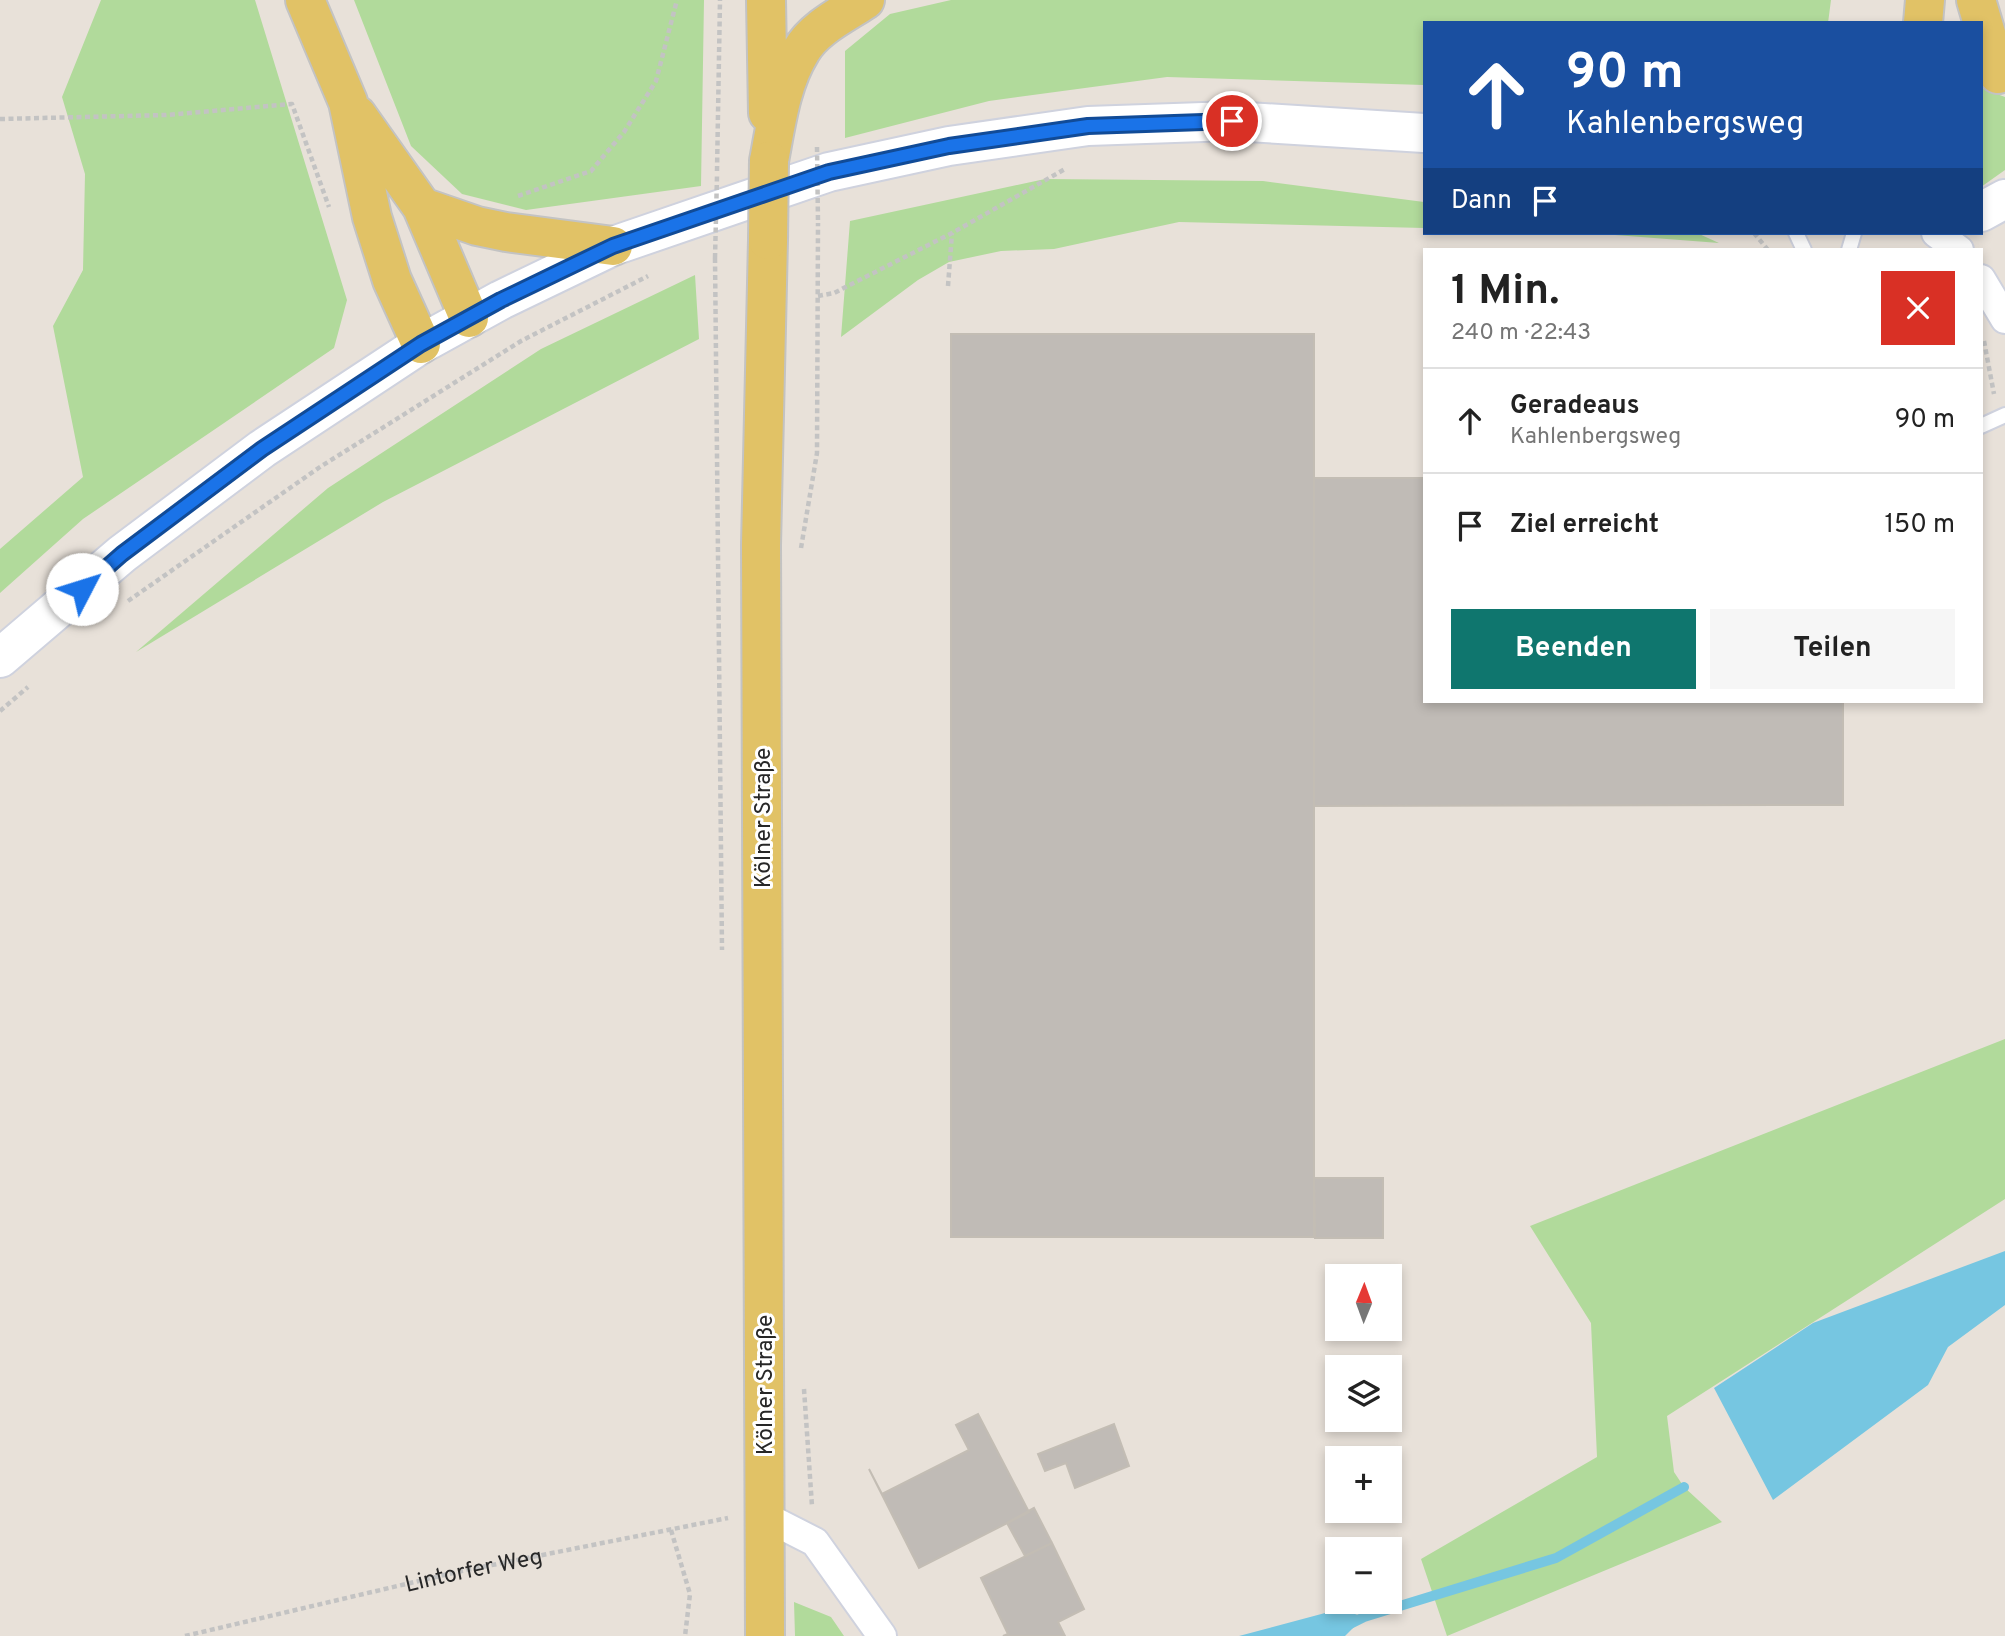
<!DOCTYPE html>
<html lang="de">
<head>
<meta charset="utf-8">
<style>
  body { margin:0; font-family:Overpass,sans-serif; background:#f6f6f6; color:#222; height:100vh; display:flex; flex-direction:column; font-size:26px; white-space:nowrap }
  * { box-sizing:border-box; margin:0 }
  p { font-size:23px; color:#767676 }
  .icon { flex:none; width:38px; height:38px; fill:none; stroke:currentColor; stroke-width:2; stroke-linecap:round; stroke-linejoin:round }
  .map { position:relative; flex:1; overflow:hidden }
  .details { position:absolute; left:1423px; top:248px; width:560px; height:455px; display:flex; flex-direction:column; background:#fff; border-radius:0px; box-shadow:0 4px 10px #0003 }
  .details>* { flex:none }
  .hud { position:absolute; left:1423px; top:21px; width:560px; height:214px; border-radius:0px; box-shadow:0 4px 10px #0003; background:#1a4fa0; color:#fff; overflow:hidden }
  .needle { width:46px; rotate:1deg }
  .controls { position:absolute; left:1325px; top:1264px; display:grid; gap:14px }
  .controls a { display:grid; place-items:center; width:77px; height:77px; border-radius:0px; background:#fff; box-shadow:0 4px 10px #0003; font-size:35px }
  .pin { position:absolute; display:grid; place-items:center; width:60px; height:60px; color:#fff; margin:-30px; border:4px solid #fff; border-radius:50%; box-shadow:0 2px 7px #0007 }
  .me { position:absolute; width:77px; margin:-38px; rotate:50deg; stroke-linejoin:round; filter:drop-shadow(0 0 5px #0008) }
  .turn { display:flex; align-items:center; gap:24px; height:147px; padding:0 28px; font-size:32px }
  .turn .icon { width:91px; height:91px; stroke-width:2.5 }
  .turn b { display:block; font-size:49px; line-height:60px }
  .then { display:flex; align-items:center; height:66px; padding:0 28px; background:#0003; gap:14px; font-size:26px }
  .round { display:grid; place-items:center; flex:none; width:74px; height:74px; border-radius:0px; background:#f6f6f6 }
  .head { display:flex; align-items:center; justify-content:space-between; height:119px; padding:0 28px }
  h1 { font-size:42px; font-weight:700; line-height:52px }
  .button { display:flex; gap:14px; margin-top:auto; padding:14px 28px }
  .button a { flex:1; height:80px; border-radius:0px; background:#0f766e; color:#fff; font-size:28px; font-weight:700; line-height:80px; text-align:center }
  .button a+a { background:#f6f6f6; color:#222 }
  ul { padding:0; list-style:none }
  li { display:flex; align-items:center; gap:21px; height:105px; padding:0 28px; border-top:2px solid #e0e0e0 }
  li div { flex:1 }
  li b { display:block; font-size:26px }
  li em { font-style:normal }
  .map>svg:first-child { display:block }
  .green { fill:#b1da9b }
  .water { fill:#76c6e1 }
  .lines { fill:none; stroke-linecap:round; stroke-linejoin:round }
  .stream { stroke:#76c6e1; stroke-width:10 }
  .building { fill:#c0bbb6; stroke:#c3bdb4; stroke-width:2 }
  .service-casing { stroke:#cfd2de; stroke-width:18 }
  .minor-casing { stroke:#cfd2de; stroke-width:32 }
  .secondary-casing { stroke:#cfd2de; stroke-width:42 }
  .primary-casing { stroke:#c3c3c3; stroke-width:42 }
  .path { stroke:#c3c3c3; stroke-width:4.5; stroke-dasharray:5 3.5; stroke-linecap:butt }
  .service { stroke:#fff; stroke-width:14 }
  .minor { stroke:#fff; stroke-width:28 }
  .secondary { stroke:#fff; stroke-width:38 }
  .primary { stroke:#e1c266; stroke-width:38 }
  .primary-bridge-casing { stroke:#c3c3c3; stroke-width:42; stroke-linecap:butt }
  .path-bridge { stroke:#c3c3c3; stroke-width:4.5; stroke-dasharray:5 3.5; stroke-linecap:butt }
  .primary-bridge { stroke:#e1c266; stroke-width:38 }
  .route-casing { stroke:#114b97; stroke-width:18 }
  .route { stroke:#1a73e8; stroke-width:12 }
  .labels { text-anchor:middle; stroke-width:6; stroke-linejoin:round; paint-order:stroke }
  .street-label { font-size:23px; fill:#272727; stroke:#fff }
</style>
</head>
<body>
<div class="map">
<svg width="2005" height="1636" viewBox="0 0 2005 1636">
  <rect width="100%" height="100%" fill="#e8e1d9"/>
  <path class="green" d="M101,0H255L347,300L334,348L83,519L0,593V549L83,477L53,326L83,270L85,174L62,97Z
    M354,0H704L701,186L526,210L462,194L411,146Z
    M951,0H1831L1828,23H1424V85L1167,77L989,101L845,138V51L890,14Z
    M1981,88L2005,97V170L1981,187Z
    M1045,179L1263,181L1424,202V228L1179,222L1054,249L1001,251L949,262L918,280L841,337L850,221Z
    M1589,233H1697L1719,243Z
    M695,275L699,339L383,502L136,652L328,488L541,349Z
    M2005,1039V1199L1667,1416L1674,1472L1684,1487L1722,1522L1447,1636L1421,1559L1597,1457L1591,1323L1530,1226Z
    M794,1602L831,1617L844,1636H795Z"/>
  <path class="water" d="M2005,1251V1305L1948,1347L1928,1385L1773,1500L1714,1388L1813,1323Z
    M1340,1609L1364,1617L1345,1636H1239Z"/>
  <g class="lines">
    <path class="stream" d="M1326,1636L1364,1617L1556,1558L1684,1487"/>
  </g>
  <path class="building" d="M951,334H1314V1237H951Z
    M1314,478H1424V702H1843V805L1314,806Z
    M1314,1178H1383V1238H1315Z
    M978,1414L1029,1512L919,1568L869,1469L882,1494L969,1450L956,1425Z
    M1114,1424L1129,1466L1075,1488L1066,1463L1045,1471L1038,1454Z
    M1034,1508L1052,1543L1025,1556L1007,1523Z
    M1052,1543L1084,1609L1058,1622L1065,1636H1003L1008,1634L981,1578Z"/>
  <g class="lines">
    <defs>
      <path id="service" d="M1796,233L1804,250
        M1849,250L1854,233
        M1981,426L2005,415"/>
      <path id="minor" d="M1936,233L1959,250
        M1981,279L2005,319
        M764,1516L815,1542L882,1636"/>
      <path id="secondary" d="M1981,212L2005,199
        M0,658L122,554L262,449L421,344L501,300L613,246L829,172L949,146L1088,126L1232,121L1424,133"/>
      <path id="primary" d="M305,0L348,102L372,217L392,280L421,344
        M766,0L768,113
        M1976,0L1998,74
        M1923,23L1925,0
        M357,115L422,207L469,318
        M769,161C776,124 781,83 801,51C814,28 844,14 865,0
        M422,207L477,226L506,232L613,246
        M765,1636L761,545L768,240"/>
    </defs>
    <use href="#service" class="service-casing"/>
    <use href="#minor" class="minor-casing"/>
    <use href="#secondary" class="secondary-casing"/>
    <use href="#primary" class="primary-casing"/>
    <g class="path">
      <path d="M0,119L166,115L292,104L329,207"/>
      <path d="M717,171L720,0"/>
      <path d="M518,196L591,171L624,132L656,81L677,0"/>
      <path d="M1754,233L1768,250"/>
      <path d="M715,258L722,950"/>
      <path d="M948,286L952,233"/>
      <path d="M818,296L834,293L952,233L1065,169"/>
      <path d="M1984,341L1994,394"/>
      <path d="M801,548L817,453L818,223"/>
      <path d="M128,601L320,467L521,341L648,276"/>
      <path d="M0,711L28,687"/>
      <path d="M804,1389L812,1506"/>
      <path d="M671,1530L690,1594L685,1636"/>
      <path id="s1" d="M185,1636L457,1572L728,1518"/>
    </g>
    <use href="#service" class="service"/>
    <use href="#minor" class="minor"/>
    <use href="#secondary" class="secondary"/>
    <use href="#primary" class="primary"/>
    <defs>
      <path id="primary-bridge" d="M768,240L769,161"/>
    </defs>
    <use href="#primary-bridge" class="primary-bridge-casing"/>
    <path class="path-bridge" d="M817,147L818,223
      M715,258L717,176"/>
    <use href="#primary-bridge" class="primary-bridge"/>
  </g>
  <g class="lines">
    <defs>
      <path id="route" d="M82,589L122,554L262,449L421,344L501,300L613,246L829,172L949,146L1088,126L1232,121"/>
    </defs>
    <use href="#route" class="route-casing"/>
    <use href="#route" class="route"/>
  </g>
  <g class="labels">
    <g class="street-label">
      <text transform="translate(762 818) rotate(-90)" y="8">Kölner Straße</text>
      <text transform="translate(764 1385) rotate(-90)" y="8">Kölner Straße</text>
      <text dy="8" stroke="none"><textPath href="#s1" startOffset="296">Lintorfer Weg</textPath></text>
    </g>
  </g>
</svg>
<div class="controls">
<a><svg class="needle" viewBox="-14 -14 28 28"><path d="M0-13l5 13h-10z" fill="#e53935"/><path d="M0 13l5-13h-10z" fill="#767676"/></svg></a>
<a><svg class="icon" aria-label="layers" viewBox="0 0 24 24"><path d="M12 4l9 5-9 5-9-5zM3 14l9 5 9-5"/></svg></a>
<a>+</a>
<a>−</a>
</div>
<div class="pin" style="left:1232px;top:121px;background:#d93025"><svg class="icon" aria-label="arrive" viewBox="0 0 24 24"><path d="M6 21V4h12l-3 4 3 4H6"/></svg></div>
<svg class="me" style="left:82px;top:589px" viewBox="-20 -20 40 40"><circle r="19" fill="#fff"/><path d="M0-13L10 11 0 6-10 11z" fill="#1a73e8"/></svg>
<div class="hud">
<div class="turn"><svg class="icon" aria-label="ahead" viewBox="0 0 24 24"><path d="M12 20V5M6 11l6-6 6 6"/></svg><div><b>90 m</b>Kahlenbergsweg</div></div>
<div class="then">Dann<svg class="icon" aria-label="arrive" viewBox="0 0 24 24"><path d="M6 21V4h12l-3 4 3 4H6"/></svg></div>
</div>
<section class="details">
<div class="head"><div><h1>1 Min.</h1><p>240 m · 22:43</p></div><a class="round" style="background:#d93025;color:#fff"><svg class="icon" aria-label="close" viewBox="0 0 24 24"><path d="M6 6l12 12M18 6L6 18"/></svg></a></div>
<ul>
<li><svg class="icon" aria-label="ahead" viewBox="0 0 24 24"><path d="M12 20V5M6 11l6-6 6 6"/></svg><div><b>Geradeaus</b><p>Kahlenbergsweg</p></div><em>90 m</em></li>
<li><svg class="icon" aria-label="arrive" viewBox="0 0 24 24"><path d="M6 21V4h12l-3 4 3 4H6"/></svg><div><b>Ziel erreicht</b></div><em>150 m</em></li>
</ul>
<div class="button"><a>Beenden</a><a>Teilen</a></div>
</section>
</div>
</body>
</html>
